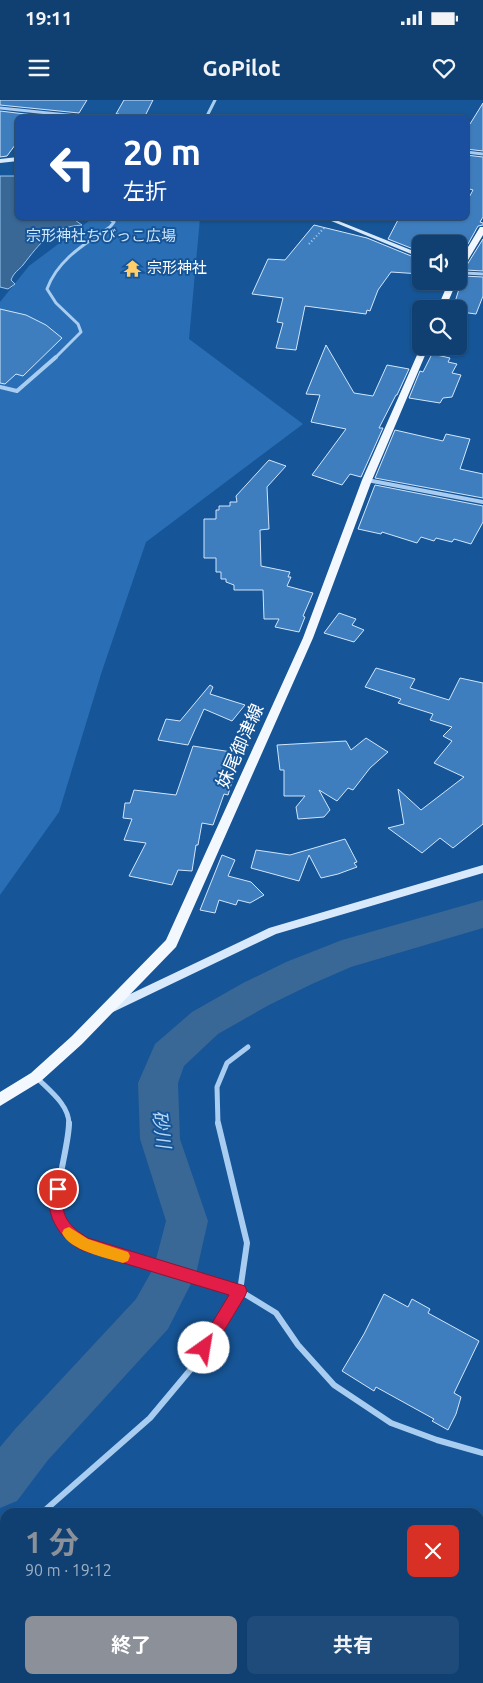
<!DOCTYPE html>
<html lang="ja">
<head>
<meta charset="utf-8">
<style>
  body { margin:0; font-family:Ubuntu,"Noto Sans JP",sans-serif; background:#1e4b79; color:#f1f3f6; height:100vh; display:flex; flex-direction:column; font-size:19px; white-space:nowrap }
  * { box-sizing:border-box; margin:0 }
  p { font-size:16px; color:#9cafc3 }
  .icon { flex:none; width:28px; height:28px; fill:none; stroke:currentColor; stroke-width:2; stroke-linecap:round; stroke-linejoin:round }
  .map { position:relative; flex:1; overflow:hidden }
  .sheet { position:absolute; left:0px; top:1408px; width:484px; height:176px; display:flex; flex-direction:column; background:#104071; border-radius:15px 15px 0 0; box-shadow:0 1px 4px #0004,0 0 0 1px #305984 }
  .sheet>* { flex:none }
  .hud { position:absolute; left:15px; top:15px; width:454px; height:105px; border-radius:8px; box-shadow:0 1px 4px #0004,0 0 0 1px #305984; background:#1a4fa0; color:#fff; overflow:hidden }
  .fabs { position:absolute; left:412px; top:135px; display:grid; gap:10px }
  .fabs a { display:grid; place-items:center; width:55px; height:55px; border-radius:8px; background:#104071; box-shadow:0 1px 4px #0004,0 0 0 1px #305984; font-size:25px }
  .pin { position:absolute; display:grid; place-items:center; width:42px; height:42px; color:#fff; margin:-21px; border:2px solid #fff; border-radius:50%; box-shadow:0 1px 5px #0007 }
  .me { position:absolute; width:55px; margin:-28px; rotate:32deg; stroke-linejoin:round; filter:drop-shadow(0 0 4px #0008) }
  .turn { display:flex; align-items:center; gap:18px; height:105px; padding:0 25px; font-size:22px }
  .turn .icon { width:65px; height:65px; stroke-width:2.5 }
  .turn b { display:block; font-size:35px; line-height:42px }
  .round { display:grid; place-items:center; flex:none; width:52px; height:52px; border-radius:8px; background:#1e4b79 }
  .summary { display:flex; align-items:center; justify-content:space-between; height:85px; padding:0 25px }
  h1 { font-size:30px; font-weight:700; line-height:38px; color:#8c9099 }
  .primary-button { display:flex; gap:10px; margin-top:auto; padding:10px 25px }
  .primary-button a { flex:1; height:58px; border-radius:8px; background:#8c9099; color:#fff; font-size:20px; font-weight:700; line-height:58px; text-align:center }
  .primary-button a+a { background:#1e4b79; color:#f1f3f6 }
  .status { display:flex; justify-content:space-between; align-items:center; height:35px; padding:0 25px; background:#104071; direction:ltr }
  .status svg { height:14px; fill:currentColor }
  header { display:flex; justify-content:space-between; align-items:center; height:65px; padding:0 25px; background:#104071; font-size:22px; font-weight:700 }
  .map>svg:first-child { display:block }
  .green { fill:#2a6fb5 }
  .water { fill:#396796; stroke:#9bc9f4 }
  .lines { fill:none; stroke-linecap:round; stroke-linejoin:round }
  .river { fill:#396796; fill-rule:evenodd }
  .building { fill:#3f7ebe; stroke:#d0e6fc }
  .path { stroke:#a9cdf1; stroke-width:2; stroke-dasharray:1 2.5; stroke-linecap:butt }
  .street-far3 { stroke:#a9cdf1; stroke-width:3 }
  .street-far2 { stroke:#a9cdf1; stroke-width:4 }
  .street-far1 { stroke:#a9cdf1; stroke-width:5 }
  .street { stroke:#a9cdf1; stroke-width:6 }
  .secondary { fill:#d8e9fc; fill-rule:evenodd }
  .primary { fill:#f3f8ff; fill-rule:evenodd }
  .route { fill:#e11d48; stroke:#92132f }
  .slow { fill:#f59e0b }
  .labels { text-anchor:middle; stroke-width:4; stroke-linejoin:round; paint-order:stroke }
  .far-park-label { font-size:15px; fill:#d0e6fc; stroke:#165597 }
  .far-poi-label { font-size:15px; fill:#fff; stroke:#165597; text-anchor:start }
  .street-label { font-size:18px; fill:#fff; stroke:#165597 }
  .water-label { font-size:19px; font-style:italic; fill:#b5d7f8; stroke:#165597 }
</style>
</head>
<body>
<div class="status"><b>19:11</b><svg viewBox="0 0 49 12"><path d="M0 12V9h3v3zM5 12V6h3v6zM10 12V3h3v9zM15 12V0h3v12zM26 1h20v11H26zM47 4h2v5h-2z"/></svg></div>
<header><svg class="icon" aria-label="menu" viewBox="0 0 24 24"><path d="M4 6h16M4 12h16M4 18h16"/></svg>GoPilot<svg class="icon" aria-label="heart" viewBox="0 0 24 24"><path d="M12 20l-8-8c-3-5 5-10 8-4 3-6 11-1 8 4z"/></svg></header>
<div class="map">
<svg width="483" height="1583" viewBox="0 0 483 1583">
  <rect width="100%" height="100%" fill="#165597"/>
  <path class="green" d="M93,118H200L189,239L303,324L146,442L102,571L59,712L0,795V202L29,166Z"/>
  <path class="water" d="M0,76H17L18,118H72L82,125C51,127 40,143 23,165C19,170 14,172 11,180L15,184L8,189L0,187Z"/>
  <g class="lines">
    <path class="river" d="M483,800V828L351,867L312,884L269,905L218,934L184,966L178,983L180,1039L208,1121L196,1174L168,1229L48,1360L17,1401L0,1408V1347L16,1328L136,1199L154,1167L166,1121L140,1039L138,983L155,944L192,912L243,883L286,862L342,840Z"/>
  </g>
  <path class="building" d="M0,0H87L79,13L0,5Z
    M124,0H153L144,18H117L119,14H116Z
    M483,3V51L466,49V24H470Z
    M0,11L58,18H18V41L7,56L0,57Z
    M466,55L483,57V117L480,122L483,123V125L478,126L468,144H421V152L388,139L399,118H466V103L473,90L466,88Z
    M314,125L367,138L421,160V174L391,172L378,190L370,211L367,210L366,214L305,206L296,250L276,248L283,223L277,222L283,198L252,194L268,159L285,160Z
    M483,139V171L466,170L465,168Z
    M463,176L483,177V196L476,214L461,212L464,203L455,202Z
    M0,209L26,215L46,225L62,238L23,276L16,274L5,284L0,283Z
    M326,245L354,293L373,296L387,265L409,269L397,295H396L379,328H383L361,377L350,374L342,385L312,375L346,329L311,322L320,295L306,294Z
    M432,254L450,258L448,262L457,264L452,273L461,275L452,297L443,298L440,303L409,298L420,271L423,272Z
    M395,330L443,341L446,334L470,339L460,369L483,374V398L375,378Z
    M269,360L286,366L267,387L269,429L260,430L261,466L290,472L288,477H291L287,486L313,493L303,516L305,517L299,532L275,527L279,519H264L263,490H234V485L226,482V479H221V472H216V458H204V419H216V410H219V406H230V402H237L236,396Z
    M375,385L483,406V422L471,444L454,439L452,442L436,438L434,441L421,437L417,443L382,432L381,434L358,429Z
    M339,513L356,519L352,525L364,530L354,542L324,533Z
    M376,568L415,579L410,588L449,600L460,578L483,583V724L453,748L440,738L422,753L388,728L404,724L398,689L421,710L464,677L434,663L452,641L443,636L452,627L430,620L433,614L398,603L401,599L365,587Z
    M210,585L213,587L210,594L245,605L232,621L204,609L188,645L158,640L166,619L180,621Z
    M366,638L388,652L370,668L353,690L348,688L337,701L319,690L330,710L324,717L298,719L296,707L305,696H284V670H280L277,645L346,641L351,650Z
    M193,646L238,653L235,665H237L228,695L224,694L213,725L202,723L198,745H196L192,771L178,770L172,785L129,776L146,743L124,740L132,719L123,718L125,703H130L134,690L176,695Z
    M345,739L357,762L354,763L357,767L338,774L321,778L309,755L299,781L251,768L256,750L290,755Z
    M222,755L235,760L228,776L251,782L264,795L250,803L238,800L236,805L219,800L215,813L200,810Z
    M384,1194L408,1207L412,1199L430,1209L428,1213L479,1241L454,1293L461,1297L456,1314L448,1330L432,1321L434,1319L376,1287L374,1291L342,1271L364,1234Z"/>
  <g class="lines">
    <path class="path" d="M309,144L325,127"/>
    <path class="street-far3" d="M0,8L96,18
      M206,18L215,0
      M466,52L483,54
      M459,169L465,173L483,174
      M54,259L81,232L78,224L56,203L47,189C58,159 85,144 110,127L114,122L108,118"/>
    <path class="street-far2" d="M0,287L17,291L56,257
      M367,380L483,402"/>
    <path class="street-far1" d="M37,978C50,991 69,1005 69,1024
      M218,1024L217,987L227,963L248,947"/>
    <path class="street" d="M69,1023C69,1049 49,1103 61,1123C67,1133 75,1138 84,1144L240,1191L276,1213L298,1245L334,1285L391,1323L437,1340L483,1353
      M43,1412L150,1318L196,1263L240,1191L247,1143L218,1023
      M0,1452L5,1447"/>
    <path class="secondary" d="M18,57V61L0,63V59Z
      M324,118H331L421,154V158Z
      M483,765V773L276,834L113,912L109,914L105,912L104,909L105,906L269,828Z"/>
    <path class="primary" d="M480,127H483V135L462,170H459V162Z
      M449,181H457L445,209H437Z
      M421,246H429L372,380L313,538L176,847L82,944L41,981L0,1006V992L31,973L72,936L166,840L303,538L362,380Z"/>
  </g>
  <path class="route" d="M58,1082L62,1084C65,1091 62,1097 63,1104C63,1121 75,1130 88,1138L245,1186L247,1191L245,1196L210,1254L204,1256L199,1254L197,1248L229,1195L84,1151C59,1140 41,1111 53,1084Z"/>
  <path class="slow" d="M69,1127L88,1139L128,1152L130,1156L128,1161L123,1163C106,1158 69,1150 62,1133L64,1129Z"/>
  <defs>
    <symbol id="temple-bare" viewBox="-9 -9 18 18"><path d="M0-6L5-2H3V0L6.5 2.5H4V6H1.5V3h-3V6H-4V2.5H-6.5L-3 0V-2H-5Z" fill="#ffcd69" stroke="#165597" stroke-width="2.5" paint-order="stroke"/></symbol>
  </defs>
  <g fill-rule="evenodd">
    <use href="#temple-bare" x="120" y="156" width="25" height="25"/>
  </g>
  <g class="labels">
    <g class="far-park-label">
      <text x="101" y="141">宗形神社ちびっこ広場</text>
    </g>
    <g class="far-poi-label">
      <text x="147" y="173">宗形神社</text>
    </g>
    <g class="street-label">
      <text transform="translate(240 646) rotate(-66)" y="6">妹尾御津線</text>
    </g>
    <g class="water-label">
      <text transform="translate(162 1029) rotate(83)" y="7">砂川</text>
    </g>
  </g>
</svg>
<div class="fabs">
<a><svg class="icon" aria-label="sound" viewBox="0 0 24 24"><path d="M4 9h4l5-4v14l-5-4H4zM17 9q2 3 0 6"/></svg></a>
<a><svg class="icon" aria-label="search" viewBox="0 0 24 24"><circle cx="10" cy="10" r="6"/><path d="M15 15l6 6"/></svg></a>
</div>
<div class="pin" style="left:58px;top:1089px;background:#d93025"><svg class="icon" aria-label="arrive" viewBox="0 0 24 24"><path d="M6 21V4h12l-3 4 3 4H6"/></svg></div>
<svg class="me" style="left:204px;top:1248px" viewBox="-20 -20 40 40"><circle r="19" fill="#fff"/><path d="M0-13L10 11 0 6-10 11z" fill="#e11d48"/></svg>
<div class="hud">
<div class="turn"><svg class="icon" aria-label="left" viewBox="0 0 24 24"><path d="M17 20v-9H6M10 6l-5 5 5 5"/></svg><div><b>20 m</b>左折</div></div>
</div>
<section class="sheet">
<div class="summary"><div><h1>1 分</h1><p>90 m · 19:12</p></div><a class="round" style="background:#d93025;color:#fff"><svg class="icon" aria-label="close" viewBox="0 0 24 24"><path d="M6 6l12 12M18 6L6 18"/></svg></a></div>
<div class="primary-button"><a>終了</a><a>共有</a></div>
</section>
</div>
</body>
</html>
